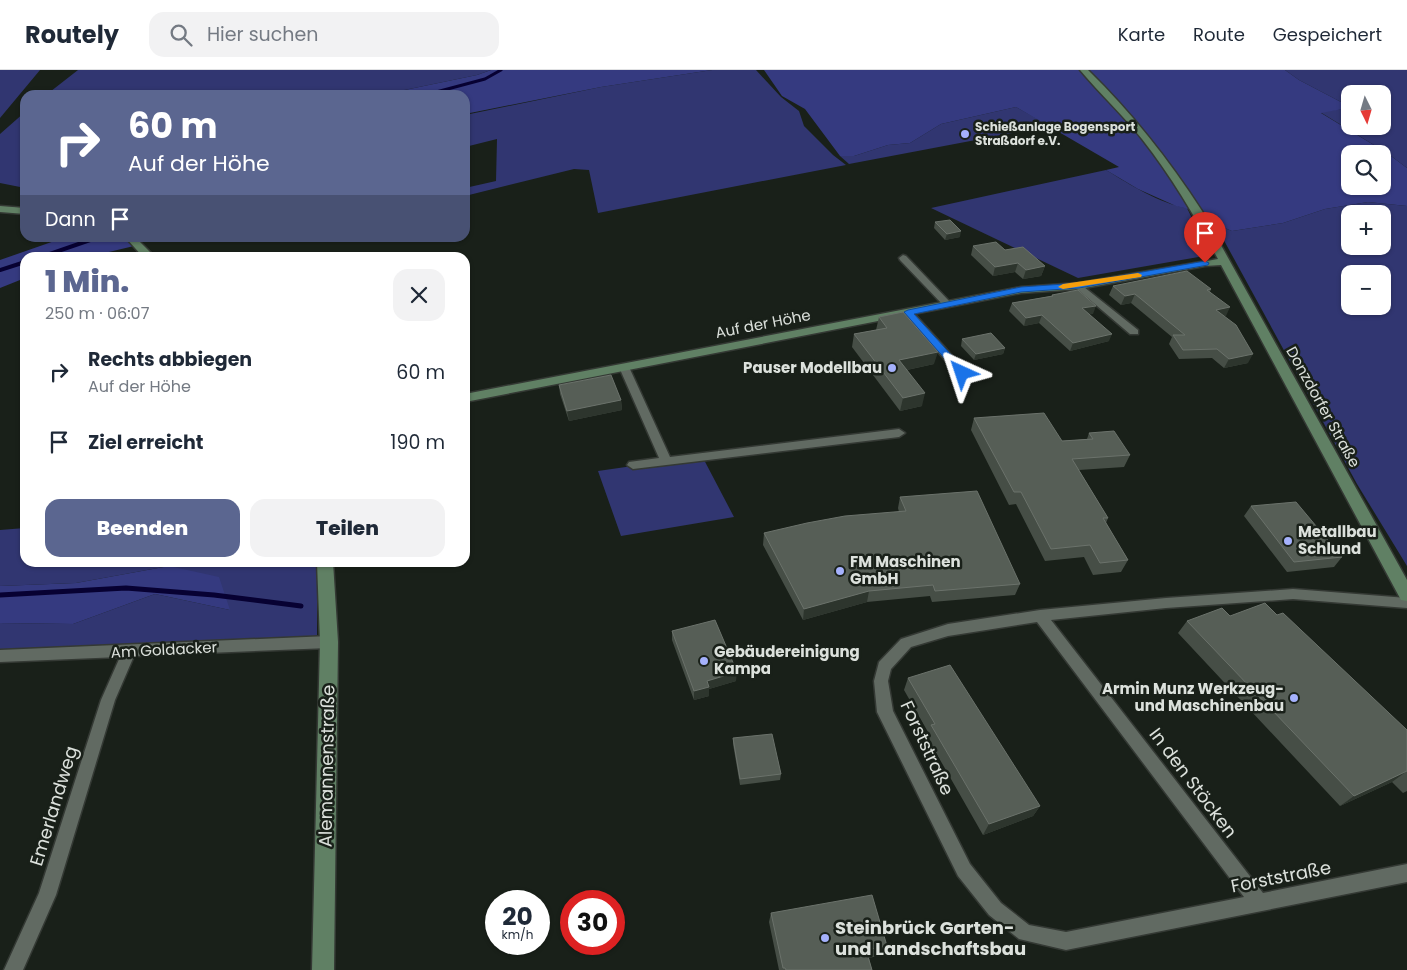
<!DOCTYPE html>
<html lang="de">
<head>
<meta charset="utf-8">
<style>
  body { margin:0; font-family:Poppins,sans-serif; background:#f2f2f3; color:#1f2937; height:100vh; display:flex; flex-direction:column; font-size:19px; white-space:nowrap }
  * { box-sizing:border-box; margin:0 }
  p { font-size:16px; color:#747a83 }
  .icon { flex:none; width:28px; height:28px; fill:none; stroke:currentColor; stroke-width:2; stroke-linecap:round; stroke-linejoin:round }
  .map { position:relative; flex:1; overflow:hidden }
  .drawer { position:absolute; left:20px; top:182px; width:450px; height:315px; display:flex; flex-direction:column; background:#fff; border-radius:15px; box-shadow:0 1px 4px #0004 }
  .drawer>* { flex:none }
  .guide { position:absolute; left:20px; top:20px; width:450px; height:152px; border-radius:15px; box-shadow:0 1px 4px #0004; background:#5b6690; color:#fff; overflow:hidden }
  .needle { width:32px; rotate:175deg }
  .controls { position:absolute; left:1341px; top:15px; display:grid; gap:10px }
  .controls a { display:grid; place-items:center; width:50px; height:50px; border-radius:10px; background:#fff; box-shadow:0 1px 4px #0004; font-size:25px }
  .speed { position:absolute; left:485px; top:820px; display:flex; gap:10px; font-size:25px; font-weight:700; text-align:center }
  .speed>* { display:grid; place-content:center; width:65px; height:65px; border-radius:50%; background:#fff; box-shadow:0 1px 4px #0004; line-height:1 }
  .speed small { font-size:12px; font-weight:400 }
  .speed .limit { border:8px solid #d22; background:#fff; color:#111 }
  .pin { position:absolute; display:grid; place-items:center; width:42px; height:42px; color:#fff; margin:-51px -21px; border-radius:50% 50% 50% 0; rotate:-45deg; box-shadow:0 0 5px #0007 }
  .pin .icon { rotate:45deg }
  .me { position:absolute; width:55px; margin:-28px; rotate:318deg; stroke-linejoin:round; filter:drop-shadow(0 0 4px #0008) }
  .turn { display:flex; align-items:center; gap:18px; height:105px; padding:0 25px; font-size:22px }
  .turn .icon { width:65px; height:65px; stroke-width:2.5 }
  .turn b { display:block; font-size:35px; line-height:42px }
  .then { display:flex; align-items:center; height:48px; padding:0 25px; background:#0003; gap:10px; font-size:19px }
  .round { display:grid; place-items:center; flex:none; width:52px; height:52px; border-radius:15px; background:#f2f2f3 }
  .head { display:flex; align-items:center; justify-content:space-between; height:85px; padding:0 25px }
  h1 { font-size:30px; font-weight:800; line-height:38px; color:#5b6690 }
  .action { display:flex; gap:10px; margin-top:auto; padding:10px 25px }
  .action a { flex:1; height:58px; border-radius:15px; background:#5b6690; color:#fff; font-size:20px; font-weight:800; line-height:58px; text-align:center }
  .action a+a { background:#f2f2f3; color:#1f2937 }
  ul { padding:0; list-style:none }
  li { display:flex; align-items:center; gap:15px; height:70px; padding:0 25px }
  li div { flex:1 }
  li b { display:block; font-size:19px }
  li em { font-style:normal }
  header { display:flex; align-items:center; gap:30px; box-sizing:border-box; height:70px; padding:0 25px; background:#fff; border-bottom:1px solid #e0e1e3 }
  header strong { font-size:24px }
  nav { display:flex; gap:28px; margin-inline-start:auto; font-size:18px }
  .search { width:350px; height:45px; background:#f2f2f3; display:flex; align-items:center; gap:12px; box-sizing:border-box; padding:0 18px; border-radius:15px; color:#747a83; font-size:19px }
  .map>svg:first-child { display:block }
  .green { fill:#313671; fill-rule:evenodd }
  .forest { fill:#353a80; fill-rule:evenodd }
  .lines { fill:none; stroke-linecap:round; stroke-linejoin:round }
  .stream-far2 { stroke:#070132; stroke-width:3 }
  .stream-far1 { stroke:#070132; stroke-width:4 }
  .stream { stroke:#070132; stroke-width:5 }
  .street-casing { stroke:#343934; stroke-width:3 }
  .secondary-casing { stroke:#343934; stroke-width:3 }
  .street { fill:#616a62; fill-rule:evenodd }
  .secondary { fill:#608064; fill-rule:evenodd }
  .wall { fill:#464e46 }
  .shaded-wall { fill:#2d352d }
  .building { fill:#565e56; stroke:#6b726b }
  .route { fill:#1a73e8; stroke:#114b97 }
  .slow { fill:#f59e0b }
  .poi-dot { fill:#a5b1fc; stroke:#192019; stroke-width:2 }
  .labels { text-anchor:middle; stroke-width:5; stroke-linejoin:round; paint-order:stroke }
  .far-poi-label { font-size:12px; font-weight:bold; fill:#dce1dc; stroke:#192019; text-anchor:start }
  .street-label { font-size:15px; fill:#dce1dc; stroke:#192019 }
  .poi-label { font-size:15px; font-weight:bold; fill:#dce1dc; stroke:#192019; text-anchor:start }
  .near-street-label { font-size:18px; fill:#dce1dc; stroke:#192019 }
  .near-poi-label { font-size:18px; font-weight:bold; fill:#dce1dc; stroke:#192019; text-anchor:start }
</style>
</head>
<body>
<header>
<strong>Routely</strong>
<div class="search"><svg class="icon" aria-label="search" viewBox="0 0 24 24"><circle cx="10" cy="10" r="6"/><path d="M15 15l6 6"/></svg>Hier suchen</div>
<nav><a>Karte</a><a>Route</a><a>Gespeichert</a></nav>
</header>
<div class="map">
<svg width="1407" height="900" viewBox="0 0 1407 900">
  <rect width="100%" height="100%" fill="#192019"/>
  <path class="green" d="M0,0H40L0,48Z
    M78,0H491L477,5L395,22L389,25H46Z
    M712,0H756L781,27L799,41L804,56L833,85L846,95L598,143L589,100L574,99L465,126V118L496,111L497,69L465,77V45L601,17Z
    M1285,0H1407V98L1387,83L1320,42L1342,39L1341,32L1299,10ZM1350,24H1382V56H1350Z
    M1016,37L1050,56L849,94L840,86H854L888,75L910,73L941,54Z
    M25,42V118L0,113V64Z
    M1106,100C1131,115 1158,133 1187,138L1210,185L1078,208L931,138Z
    M1368,132L1407,136V496L1357,414L1215,154L1232,161L1283,153L1325,139ZM1350,144H1382V176H1350ZM1350,204H1382V236H1350Z
    M702,386L734,447L621,466L598,401Z
    M25,458V492L317,493V566L0,580V553L73,554L155,524L230,540L169,496L76,513L0,516V460Z"/>
  <path class="forest" d="M491,0H712L601,17L465,44V25H389L395,22L477,5Z
    M764,0H1285L1299,10L1341,32L1343,39L1321,43L1387,83L1407,98V136L1368,132L1325,139L1283,153L1232,161L1215,154L1197,141L1176,136L1138,119L1106,100L1119,97L1016,37L941,54L910,73L888,75L854,86H840L805,39L782,26ZM1350,84H1382V116H1350Z
    M63,168H124L134,176L88,187L25,188V208L0,218V190Z
    M169,496L219,507L230,540L155,524L73,554L0,553V516L76,513Z"/>
  <g class="lines">
    <path class="stream-far2" d="M425,25L485,9L501,0"/>
    <path class="stream-far1" d="M38,188L96,168
      M0,200L25,192"/>
    <path class="stream" d="M0,525L126,518L214,525L301,536"/>
    <defs>
      <path id="street" d="M903,185L906,186L950,232V236H944L900,190L899,188Z
        M1079,213L1138,260V264H1130L1076,218L1074,216Z
        M908,239L911,240L966,301L967,303L966,305H958L905,244L903,242Z
        M624,294L629,297L670,387L899,359L905,363L899,367L633,399L627,395L629,392L659,388L619,297Z
        M1293,519L1407,528V538L1293,529L1166,538L1051,550L1263,823L1407,794V812L1066,880L1019,869L989,845L958,806L877,642L874,611L879,592L901,569L948,554L1040,540L1166,528ZM1037,552L1244,827L1066,862L1029,855L1001,833L970,794L893,641L888,611L891,599L911,577L948,566Z
        M329,566L334,568L336,572L334,576L329,578L134,586L115,630L56,825L23,900H4L39,823L101,630L120,587L0,592V580Z"/>
      <path id="secondary" d="M1080,0H1088C1132,43 1169,90 1202,141L1407,510V531L1401,530L1221,195L1205,196L1079,219L1021,223L465,332V324L1021,217L1079,213L1218,189C1195,147 1172,107 1142,69C1123,45 1100,24 1080,0Z
        M0,136L25,138V144L0,142Z
        M126,168H136L156,188H144Z
        M317,492H333L338,572L334,900H312L320,572Z"/>
    </defs>
    <use href="#street" class="street-casing"/>
    <use href="#secondary" class="secondary-casing"/>
    <use href="#street" class="street"/>
    <use href="#secondary" class="secondary"/>
  </g>
  <path class="wall" d="M935,152L960,167L945,170L934,158Z
    M973,176L1005,180L1045,196L1041,206L1023,209L1015,202L993,206L971,185Z
    M1113,216L1211,219L1210,222L1226,246H1224L1248,293L1224,298L1212,288L1179,289L1169,274L1172,267L1131,233L1121,235L1109,225Z
    M1052,225L1093,244H1089L1109,271L1070,281L1039,253L1024,256L1009,241L1012,233L1051,226Z
    M879,247L934,294L907,300L922,336L900,341L852,277L854,264L876,260Z
    M962,269L1005,278L1003,284L974,290L961,276Z
    M559,315L621,330L622,340L569,351L560,324Z
    M974,348L1062,371L1087,369L1089,363L1130,385L1124,397L1079,400L1108,448L1106,453L1128,490L1121,502L1093,505L1084,487L1045,491L1016,434L1009,435L971,360Z
    M900,427L1020,514L1015,525L932,532L930,526L867,532L803,550L763,475L764,463L899,442L898,438Z
    M1251,436L1342,487L1334,497L1287,502L1244,446Z
    M1277,545L1407,660V721L1403,723L1392,712L1340,736L1178,563L1187,551L1230,546Z
    M672,561L736,611L709,619V626L694,630L672,570Z
    M908,608L1040,736L1033,746L983,765L927,667L928,662L904,620Z
    M733,668L781,704L780,710L740,715L733,674Z
    M771,843L887,876L882,885L869,888L872,900H779L769,852Z"/>
  <path class="shaded-wall" d="M961,161L960,167L945,170L947,164Z
    M1018,193L1015,202L993,206L995,197Z
    M1045,196L1041,206L1023,209L1026,200Z
    M1135,224L1131,233L1121,235L1125,226Z
    M1096,236L1093,244L1079,246L1082,238Z
    M1230,237L1226,246L1211,249L1216,240Z
    M1042,245L1039,253L1024,256L1026,248Z
    M1112,264L1109,271L1070,281L1073,273Z
    M1005,278L1003,284L974,290L976,284Z
    M938,282L934,294L897,302L899,290Z
    M1253,284L1248,293L1224,298L1229,289Z
    M925,323L922,336L900,341L903,328Z
    M621,330L622,340L569,351L567,341Z
    M869,521L867,532L803,550L804,539Z
    M737,602L736,611L709,619V626L694,630V621L707,611Z
    M1407,701L1392,712L1340,736L1354,726Z
    M1040,736L1033,746L983,765L989,754Z"/>
  <path class="building" d="M950,150L961,161L947,164L935,152Z
    M996,172L1005,180L1023,177L1045,196L1026,200L1018,193L995,197L973,176Z
    M1187,201L1211,219L1207,220L1230,237L1216,240L1236,255L1253,284L1229,289L1217,279L1183,280L1173,265H1185L1135,224L1125,226L1113,216Z
    M1078,220L1096,236L1082,238L1112,264L1073,273L1042,245L1026,248L1012,233L1053,226L1052,225Z
    M903,242L938,282L899,290L925,323L903,328L854,264L887,258L879,247Z
    M991,263L1005,278L976,284L962,269Z
    M611,305L621,330L567,341L559,315Z
    M1044,343L1062,371L1093,369L1089,363L1114,361L1130,385L1072,389L1108,448H1103L1128,490L1100,493L1090,475L1051,479L1021,422H1014L974,348Z
    M977,421L1020,514L935,521L933,515L869,521L804,539L764,463L807,453L845,446L906,441L900,427Z
    M1296,432L1342,487L1294,492L1251,436Z
    M1265,533L1277,545L1283,543L1407,660V701L1354,726L1187,551L1222,538L1230,546Z
    M715,550L737,602L707,611L709,617L694,621L672,561Z
    M950,595L1040,736L989,754L931,655L935,654L908,608Z
    M772,664L781,704L740,709L733,668Z
    M872,825L887,876L866,880L872,900H786L785,898H783L771,843Z"/>
  <path class="route" d="M1205,191L1209,193L1208,195L1079,218L1021,222L914,244L966,301L967,303L962,306L959,305L904,242L908,240L1021,217L1079,213Z"/>
  <path class="slow" d="M1138,203L1142,205L1141,207L1063,219L1058,217L1063,214Z"/>
  <g class="poi-dot">
    <circle cx="965" cy="64" r="5"/>
    <circle cx="892" cy="298" r="5"/>
    <circle cx="1288" cy="471" r="5"/>
    <circle cx="840" cy="501" r="5"/>
    <circle cx="704" cy="591" r="5"/>
    <circle cx="1294" cy="628" r="5"/>
    <circle cx="825" cy="868" r="5"/>
  </g>
  <g class="labels">
    <g class="far-poi-label">
      <text x="975" y="61">Schießanlage Bogensport<tspan x="975" dy="14">Straßdorf e.V.</tspan></text>
    </g>
    <g class="street-label">
      <text transform="translate(763 254) rotate(-11)" y="5">Auf der Höhe</text>
      <text transform="translate(1323 337) rotate(61)" y="5">Donzdorfer Straße</text>
      <text transform="translate(164 580) rotate(-3)" y="5">Am Goldacker</text>
    </g>
    <g class="poi-label">
      <text x="882" y="303" text-anchor="end">Pauser Modellbau</text>
      <text x="1298" y="467">Metallbau<tspan x="1298" dy="17">Schlund</tspan></text>
      <text x="850" y="497">FM Maschinen<tspan x="850" dy="17">GmbH</tspan></text>
      <text x="714" y="587">Gebäudereinigung<tspan x="714" dy="17">Kampa</tspan></text>
      <text x="1284" y="624" text-anchor="end">Armin Munz Werkzeug-<tspan x="1284" dy="17">und Maschinenbau</tspan></text>
    </g>
    <g class="near-street-label">
      <text transform="translate(927 678) rotate(65)" y="6">Forststraße</text>
      <text transform="translate(327 696) rotate(-89)" y="6">Alemannenstraße</text>
      <text transform="translate(1193 713) rotate(53)" y="6">In den Stöcken</text>
      <text transform="translate(54 736) rotate(-73)" y="6">Emerlandweg</text>
      <text transform="translate(1281 807) rotate(-11)" y="6">Forststraße</text>
    </g>
    <g class="near-poi-label">
      <text x="835" y="864">Steinbrück Garten-<tspan x="835" dy="21">und Landschaftsbau</tspan></text>
    </g>
  </g>
</svg>
<div class="controls">
<a><svg class="needle" viewBox="-14 -14 28 28"><path d="M0-13l5 13h-10z" fill="#e53935"/><path d="M0 13l5-13h-10z" fill="#747a83"/></svg></a>
<a><svg class="icon" aria-label="search" viewBox="0 0 24 24"><circle cx="10" cy="10" r="6"/><path d="M15 15l6 6"/></svg></a>
<a>+</a>
<a>−</a>
</div>
<div class="speed"><div>20<small>km/h</small></div><div class="limit">30</div></div>
<div class="pin" style="left:1205px;top:193px;background:#d93025"><svg class="icon" aria-label="arrive" viewBox="0 0 24 24"><path d="M6 21V4h12l-3 4 3 4H6"/></svg></div>
<svg class="me" style="left:962px;top:303px" viewBox="-20 -20 40 40"><path d="M0-17L14 15 0 8-14 15z" fill="#1a73e8" stroke="#fff" stroke-width="4"/></svg>
<div class="guide">
<div class="turn"><svg class="icon" aria-label="right" viewBox="0 0 24 24"><path d="M7 20v-9h11M14 6l5 5-5 5"/></svg><div><b>60 m</b>Auf der Höhe</div></div>
<div class="then">Dann<svg class="icon" aria-label="arrive" viewBox="0 0 24 24"><path d="M6 21V4h12l-3 4 3 4H6"/></svg></div>
</div>
<section class="drawer">
<div class="head"><div><h1>1 Min.</h1><p>250 m · 06:07</p></div><a class="round"><svg class="icon" aria-label="close" viewBox="0 0 24 24"><path d="M6 6l12 12M18 6L6 18"/></svg></a></div>
<ul>
<li><svg class="icon" aria-label="right" viewBox="0 0 24 24"><path d="M7 20v-9h11M14 6l5 5-5 5"/></svg><div><b>Rechts abbiegen</b><p>Auf der Höhe</p></div><em>60 m</em></li>
<li><svg class="icon" aria-label="arrive" viewBox="0 0 24 24"><path d="M6 21V4h12l-3 4 3 4H6"/></svg><div><b>Ziel erreicht</b></div><em>190 m</em></li>
</ul>
<div class="action"><a>Beenden</a><a>Teilen</a></div>
</section>
</div>
</body>
</html>
